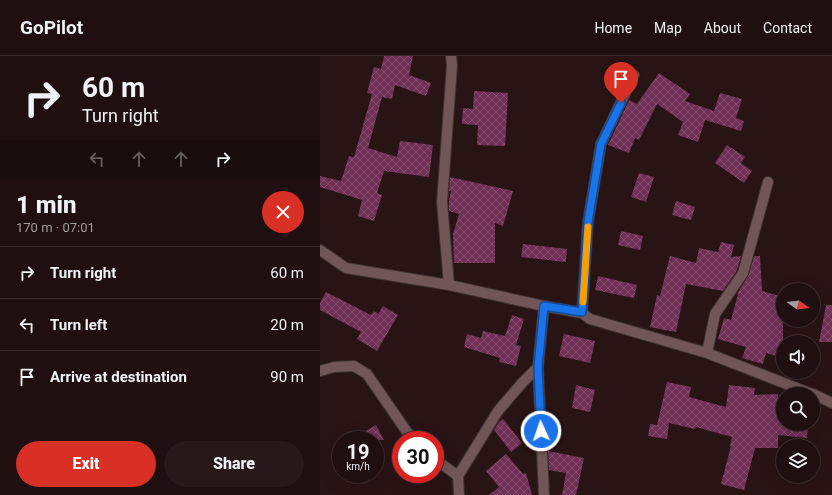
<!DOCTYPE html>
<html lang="en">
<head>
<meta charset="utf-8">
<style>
  body { margin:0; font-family:Roboto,sans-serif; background:#271819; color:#f1f3f6; height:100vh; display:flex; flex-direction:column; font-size:15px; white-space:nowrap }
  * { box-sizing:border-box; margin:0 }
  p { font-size:13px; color:#a19c9f }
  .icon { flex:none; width:22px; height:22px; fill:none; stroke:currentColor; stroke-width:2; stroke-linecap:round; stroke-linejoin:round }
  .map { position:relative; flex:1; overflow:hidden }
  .drawer { display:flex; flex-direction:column; background:#1f0f10; width:320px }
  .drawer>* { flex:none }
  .guide { background:#1f0f10; color:#f1f3f6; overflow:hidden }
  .needle { width:26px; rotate:104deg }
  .tools { position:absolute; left:456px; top:227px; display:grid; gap:8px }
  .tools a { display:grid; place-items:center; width:44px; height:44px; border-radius:50%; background:#1f0f10; box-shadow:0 4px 16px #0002,0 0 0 1px #3c2f30; font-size:20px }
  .speed { position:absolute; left:12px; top:375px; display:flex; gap:8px; font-size:20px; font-weight:700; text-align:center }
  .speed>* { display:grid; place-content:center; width:52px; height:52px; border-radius:50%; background:#1f0f10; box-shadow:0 4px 16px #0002,0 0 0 1px #3c2f30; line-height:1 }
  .speed small { font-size:10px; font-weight:400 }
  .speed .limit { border:6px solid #d22; background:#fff; color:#111 }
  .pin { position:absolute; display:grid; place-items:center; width:34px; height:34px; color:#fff; margin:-41px -17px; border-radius:50% 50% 50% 0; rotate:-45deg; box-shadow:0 0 4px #0007 }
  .pin .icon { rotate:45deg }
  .me { position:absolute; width:44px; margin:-22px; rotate:357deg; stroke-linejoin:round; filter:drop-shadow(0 0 3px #0008) }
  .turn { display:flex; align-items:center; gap:14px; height:84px; padding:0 16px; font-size:18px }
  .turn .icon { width:52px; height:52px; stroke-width:2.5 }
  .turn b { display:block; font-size:28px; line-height:34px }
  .lanes { display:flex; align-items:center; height:38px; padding:0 16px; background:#0003; justify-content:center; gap:20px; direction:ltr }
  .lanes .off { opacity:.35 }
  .round { display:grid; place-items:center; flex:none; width:42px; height:42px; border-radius:21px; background:#271819 }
  .headline { display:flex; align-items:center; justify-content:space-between; height:68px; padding:0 16px }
  h1 { font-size:24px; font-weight:800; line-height:30px }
  .cta { display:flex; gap:8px; margin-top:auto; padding:8px 16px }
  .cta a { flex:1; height:46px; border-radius:24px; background:#d93025; color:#fff; font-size:16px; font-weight:800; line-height:46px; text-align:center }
  .cta a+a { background:#271819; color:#f1f3f6 }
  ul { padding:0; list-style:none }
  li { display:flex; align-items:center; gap:12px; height:52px; padding:0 16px; border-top:1px solid #3c2f30 }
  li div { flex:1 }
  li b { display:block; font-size:15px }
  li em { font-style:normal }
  header { display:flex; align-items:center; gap:24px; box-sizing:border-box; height:56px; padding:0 20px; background:#1f0f10; border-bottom:1px solid #3c2f30 }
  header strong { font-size:19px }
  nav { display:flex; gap:22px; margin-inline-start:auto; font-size:14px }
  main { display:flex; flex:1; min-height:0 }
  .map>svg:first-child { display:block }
  .building { fill:url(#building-cross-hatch) }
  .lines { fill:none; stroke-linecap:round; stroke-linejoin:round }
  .minor-casing { stroke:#3f3131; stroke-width:12 }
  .minor { stroke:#705657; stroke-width:10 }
  .route-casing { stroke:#114b97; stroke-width:10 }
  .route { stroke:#1a73e8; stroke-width:7 }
  .slow { stroke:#f59e0b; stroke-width:7 }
</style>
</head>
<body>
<header>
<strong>GoPilot</strong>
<nav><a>Home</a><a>Map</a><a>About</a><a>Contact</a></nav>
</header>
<main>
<section class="drawer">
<div class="guide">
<div class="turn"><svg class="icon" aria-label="right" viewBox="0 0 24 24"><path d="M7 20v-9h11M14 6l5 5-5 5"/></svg><div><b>60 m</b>Turn right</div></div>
<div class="lanes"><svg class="icon off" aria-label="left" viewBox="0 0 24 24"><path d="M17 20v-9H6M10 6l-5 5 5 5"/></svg><svg class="icon off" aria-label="ahead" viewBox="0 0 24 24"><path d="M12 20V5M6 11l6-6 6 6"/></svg><svg class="icon off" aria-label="ahead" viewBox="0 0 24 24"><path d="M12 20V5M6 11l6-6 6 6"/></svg><svg class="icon" aria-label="right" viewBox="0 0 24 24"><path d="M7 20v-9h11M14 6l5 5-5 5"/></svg></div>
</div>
<div class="headline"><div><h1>1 min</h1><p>170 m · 07:01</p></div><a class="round" style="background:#d93025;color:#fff"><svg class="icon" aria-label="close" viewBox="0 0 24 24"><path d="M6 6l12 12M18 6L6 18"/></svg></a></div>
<ul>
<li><svg class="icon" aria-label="right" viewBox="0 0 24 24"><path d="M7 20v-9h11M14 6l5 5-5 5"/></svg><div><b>Turn right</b></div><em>60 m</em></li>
<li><svg class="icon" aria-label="left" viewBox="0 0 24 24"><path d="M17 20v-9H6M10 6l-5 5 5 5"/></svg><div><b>Turn left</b></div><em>20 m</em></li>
<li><svg class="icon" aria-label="arrive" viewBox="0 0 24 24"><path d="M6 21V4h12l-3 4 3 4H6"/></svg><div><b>Arrive at destination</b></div><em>90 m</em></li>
</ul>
<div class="cta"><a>Exit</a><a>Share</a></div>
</section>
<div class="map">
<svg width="512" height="439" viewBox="0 0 512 439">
  <defs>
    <pattern id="building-cross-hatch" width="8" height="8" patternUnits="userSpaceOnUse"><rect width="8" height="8" fill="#703055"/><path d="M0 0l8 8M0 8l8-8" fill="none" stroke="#844d6d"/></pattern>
  </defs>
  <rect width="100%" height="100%" fill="#291415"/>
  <path class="building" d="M64,0H93L89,19L111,27L106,40L75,29L72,43L62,41L48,92L77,101L80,85L113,89L109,121L64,115L57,137L62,139L54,165L38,160L42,144L0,131V120L21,125L29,100L34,101L52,38L47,37L54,11L61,13Z
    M339,17L370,38L365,45L394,55L400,37L422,43L416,62L424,65L421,75L385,64L378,86L358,79L363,66L337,48L319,84L315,82L309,97L288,89L309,44L317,48Z
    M154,35L188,37L185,90L157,89L158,69L142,68L143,52L153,53Z
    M407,89L425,101L421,107L432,115L424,127L395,107Z
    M319,117L334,121L326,146L311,141Z
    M130,121L193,135L183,170L175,167V207H134L133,178L139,158L129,155V144L131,135H129Z
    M356,145L375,151L371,164L352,159Z
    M301,175L323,180L320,194L298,189Z
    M401,186L414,189L411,201L421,200L417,214L403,235L366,228L356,276L330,271L337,239L340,240L350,200L376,207L379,192L398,196Z
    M203,188L247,193L246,206L201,201Z
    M434,200H440L442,235L463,241V302L446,297L443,308L422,302L426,291L398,283L404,262L411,264L418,238H417L428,220Z
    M278,220L317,229L314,242L275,234Z
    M6,236L51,259L54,255L58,258L63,250L78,259L57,295L37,283L41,276L0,254V247Z
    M506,249H512V286H499Z
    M192,259L204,263L196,289L201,290L196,310L179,306L180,302L144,291L147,278L161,282L163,275L185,280Z
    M244,278L275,285L270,307L239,300Z
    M347,326L371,331L369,341L406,351L409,329L435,332L434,339L458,338V358H463V368H488L487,382L458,379V392H435L424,434L401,428L411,390H410L412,381L376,371L375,373L349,367L347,383L328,380L330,368L337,369Z
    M256,329L275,334L270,356L252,352Z
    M183,363L202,387L191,396L174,374L179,366Z
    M56,369L64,384H30Z
    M228,395L264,402L256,439H242L246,417L229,414Z
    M186,398L203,418L206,417L212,439H169L179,431L166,415Z"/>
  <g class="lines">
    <defs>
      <path id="minor" d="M0,194L26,212L129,229L224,250L262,257L270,263L387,297L492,338
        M129,229L122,146L132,9L131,0
        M224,250L218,311L224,439
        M262,257L268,166L281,88L314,19
        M387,297L395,258L423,217L448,126
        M0,315L14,311L34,310L47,318L85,373L93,384
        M493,338L512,347
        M115,403L138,420
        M139,439L138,420L178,355L202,327L218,311"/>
    </defs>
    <use href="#minor" class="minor-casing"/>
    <use href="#minor" class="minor"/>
  </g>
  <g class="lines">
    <defs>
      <path id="route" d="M221,375L218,311L224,250L262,256L268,166L281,88L301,47"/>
    </defs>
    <use href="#route" class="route-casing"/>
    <use href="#route" class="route"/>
    <path class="slow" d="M263,246L268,171"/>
  </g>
</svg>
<div class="tools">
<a><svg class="needle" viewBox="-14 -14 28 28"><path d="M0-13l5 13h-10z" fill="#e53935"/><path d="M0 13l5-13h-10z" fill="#a19c9f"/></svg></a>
<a><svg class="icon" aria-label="sound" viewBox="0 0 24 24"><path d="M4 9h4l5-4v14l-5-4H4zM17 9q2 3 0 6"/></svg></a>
<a><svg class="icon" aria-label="search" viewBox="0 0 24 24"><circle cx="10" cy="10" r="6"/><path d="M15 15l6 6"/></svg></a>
<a><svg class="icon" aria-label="layers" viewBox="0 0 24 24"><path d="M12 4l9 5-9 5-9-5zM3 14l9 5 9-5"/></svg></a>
</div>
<div class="speed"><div>19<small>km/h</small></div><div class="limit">30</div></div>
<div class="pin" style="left:301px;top:47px;background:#d93025"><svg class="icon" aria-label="arrive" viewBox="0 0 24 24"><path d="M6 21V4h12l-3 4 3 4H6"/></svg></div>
<svg class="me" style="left:221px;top:375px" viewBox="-20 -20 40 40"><circle r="17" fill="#1a73e8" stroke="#fff" stroke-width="3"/><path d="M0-11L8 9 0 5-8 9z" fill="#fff"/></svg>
</div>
</main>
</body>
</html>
